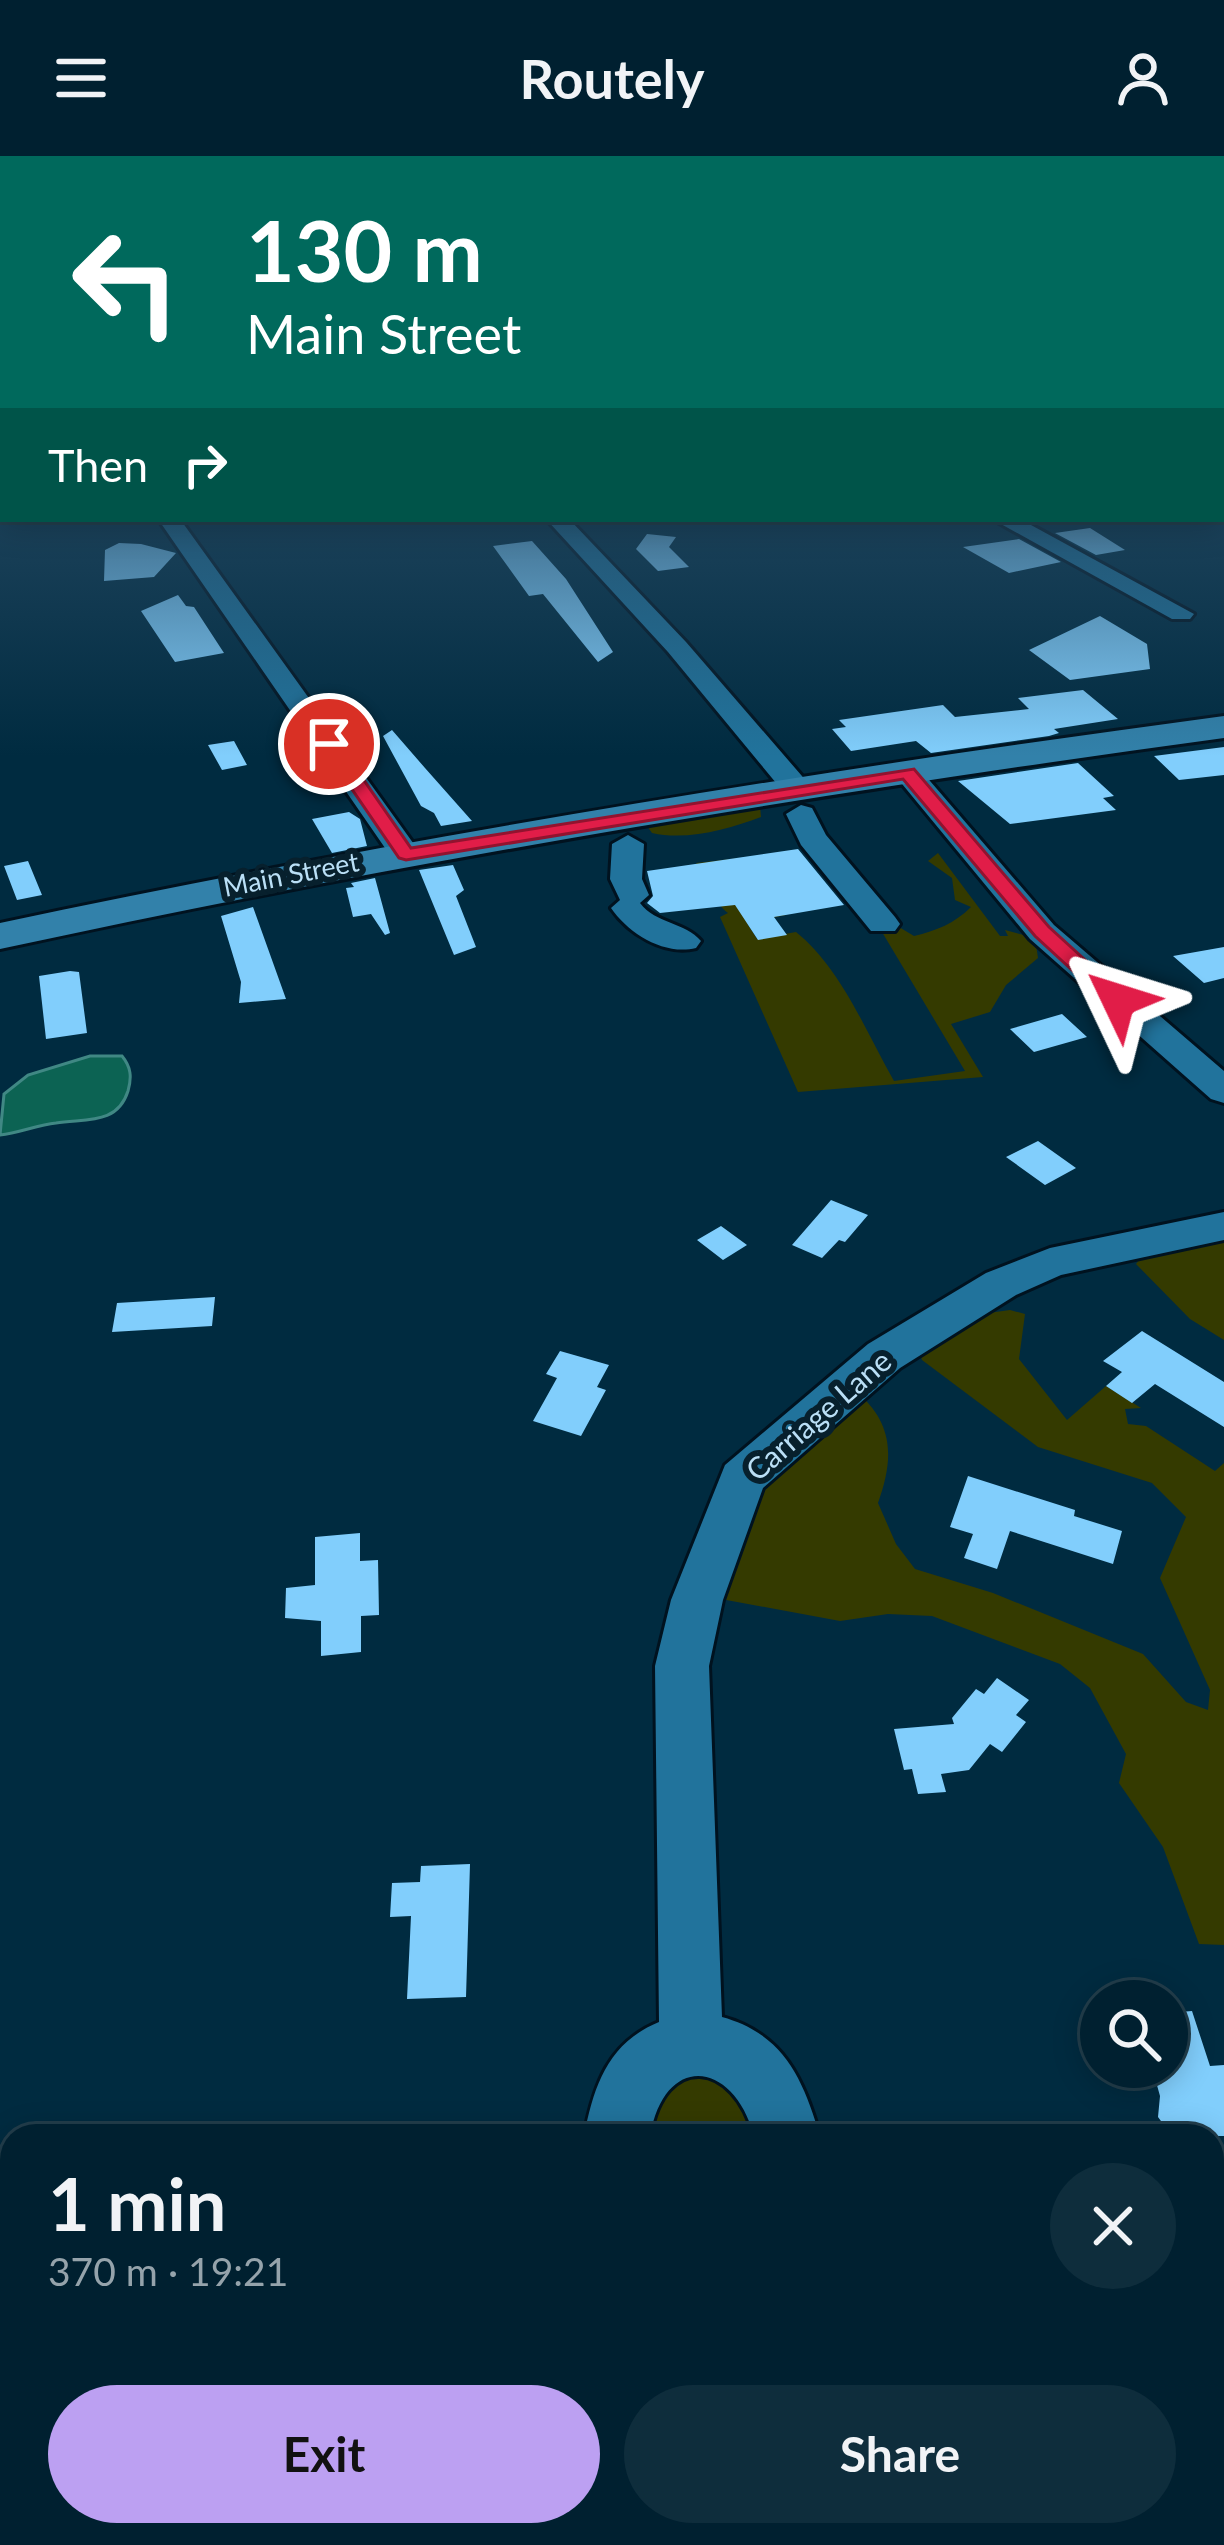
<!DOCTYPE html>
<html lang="en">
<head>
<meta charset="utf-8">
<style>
  body { margin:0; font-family:Lato,sans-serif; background:#0e2d3c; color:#f1f3f6; height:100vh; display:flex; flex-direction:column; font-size:45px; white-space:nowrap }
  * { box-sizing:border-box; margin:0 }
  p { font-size:39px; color:#95a3ab }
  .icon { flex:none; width:66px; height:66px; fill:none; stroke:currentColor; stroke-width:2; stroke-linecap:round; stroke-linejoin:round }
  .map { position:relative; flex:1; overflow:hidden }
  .panel { position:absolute; left:0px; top:1968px; width:1224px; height:423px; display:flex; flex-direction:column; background:#002030; border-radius:36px 36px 0 0; box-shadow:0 6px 30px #0003,0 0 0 3px #223e4c }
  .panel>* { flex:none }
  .guide { position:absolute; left:0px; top:0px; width:1224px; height:366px; box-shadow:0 6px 30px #0003,0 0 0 3px #223e4c; background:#00695c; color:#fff; overflow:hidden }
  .buttons { position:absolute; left:1080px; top:1824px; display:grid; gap:24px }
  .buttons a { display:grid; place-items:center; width:108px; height:108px; border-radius:50%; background:#002030; box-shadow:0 6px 30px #0003,0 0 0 3px #223e4c; font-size:60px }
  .pin { position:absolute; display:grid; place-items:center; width:102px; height:102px; color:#fff; margin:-51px; border:6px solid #fff; border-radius:50%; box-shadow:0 3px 12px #0007 }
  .me { position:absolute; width:132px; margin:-66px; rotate:311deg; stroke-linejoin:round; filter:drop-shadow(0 0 9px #0008) }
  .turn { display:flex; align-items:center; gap:42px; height:252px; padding:0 48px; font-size:54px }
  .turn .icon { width:156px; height:156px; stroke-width:2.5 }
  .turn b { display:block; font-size:84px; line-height:102px }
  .then { display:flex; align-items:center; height:114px; padding:0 48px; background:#0003; gap:24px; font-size:45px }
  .round { display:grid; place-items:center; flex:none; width:126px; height:126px; border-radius:63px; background:#0e2d3c }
  .headline { display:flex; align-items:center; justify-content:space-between; height:204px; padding:0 48px }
  h1 { font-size:72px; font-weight:700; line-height:90px }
  .action { display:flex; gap:24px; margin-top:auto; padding:24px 48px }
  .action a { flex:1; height:138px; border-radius:72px; background:#bca0f2; color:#111; font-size:48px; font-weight:700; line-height:138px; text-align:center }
  .action a+a { background:#0e2d3c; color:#f1f3f6 }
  header { display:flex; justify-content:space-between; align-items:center; height:156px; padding:0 48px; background:#002030; font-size:54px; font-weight:700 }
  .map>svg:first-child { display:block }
  .green { fill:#343a00 }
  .water { fill:#0c6353; stroke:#408884; stroke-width:3 }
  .building { fill:#81cefc }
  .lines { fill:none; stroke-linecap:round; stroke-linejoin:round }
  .minor-casing { stroke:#00121f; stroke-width:6 }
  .major-casing { stroke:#00121f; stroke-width:6 }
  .minor { fill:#21739c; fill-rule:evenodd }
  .major { fill:#3281aa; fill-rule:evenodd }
  .route { fill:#e11d48; stroke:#92132f; stroke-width:3 }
  .labels { text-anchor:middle; stroke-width:12; stroke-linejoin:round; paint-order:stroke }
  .far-street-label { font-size:27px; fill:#badff6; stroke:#07202d }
  .street-label { font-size:30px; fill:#badff6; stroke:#07202d }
</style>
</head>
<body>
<header><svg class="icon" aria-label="menu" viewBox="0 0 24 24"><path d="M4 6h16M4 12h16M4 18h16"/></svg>Routely<svg class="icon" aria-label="person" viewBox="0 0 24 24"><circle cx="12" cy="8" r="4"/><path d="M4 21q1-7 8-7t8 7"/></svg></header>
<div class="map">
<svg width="1224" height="2389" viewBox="0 0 1224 2389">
  <rect width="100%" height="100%" fill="#002b40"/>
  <path class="green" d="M760,650L761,661C729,673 687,685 652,677L645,667Z
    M938,697L1000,780H1008L1005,774L1035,782L1038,802L1006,829L990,856L951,868L983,921L798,936L720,761L728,757C712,745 708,724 696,707L740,702L786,759L747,767L757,783L796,776C841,812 866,876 894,925L965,915L882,776L899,771L914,780C936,775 955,767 971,751L955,744L952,722L928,705Z
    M1224,1082V1184L1190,1163L1136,1108L1139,1104Z
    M1010,1154L1025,1158L1019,1203L1067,1264L1106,1230L1141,1252L1125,1253L1128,1268L1146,1270L1215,1315L1224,1307V1789L1199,1788L1163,1691L1119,1627L1126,1598L1090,1532L1060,1508L932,1460L888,1458L840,1465L721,1443L739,1368L769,1322L859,1238C895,1270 893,1305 878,1347L896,1388L915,1413L993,1437L1143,1498L1186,1546L1208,1554L1210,1534L1160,1422L1186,1361L1152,1327L1038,1291L922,1204L920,1198L967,1160Z
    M718,1911L764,1980H640L660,1923Z"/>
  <path class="water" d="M90,900H122C131,911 132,921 128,935C117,970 84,962 56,967C37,969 19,977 0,979L4,938L28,919Z"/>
  <path class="building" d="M1090,372L1125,394L1096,399L1055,377Z
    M647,378L676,381L669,391L689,411L658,415L636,393Z
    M1019,383L1061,406L1009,417L963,391Z
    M532,385L566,423L613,496L598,506L543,438L529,440L493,390Z
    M119,387L141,388L176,397L154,421L104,425L105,394Z
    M178,439L186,450L194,451L224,497L175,506L141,455Z
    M1100,460L1147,488L1150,513L1070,524L1029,494Z
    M1083,534L1118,563L1054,573L1059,577L1049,580L931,597L916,585L851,595L832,573L846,571L839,564L943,549L955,561L1029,553L1018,542Z
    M392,574L425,612L472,665L441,670L434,657L421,650L383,580Z
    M234,585L247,609L222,614L208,589Z
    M1224,591V619L1179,624L1154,600Z
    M1078,607L1114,640L1103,642L1116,654L1010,668L958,625Z
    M349,656L360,663L367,690L332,697L312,663Z
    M798,693L844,749L774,761L787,779L758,784L735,749L660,757L647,747L653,740L647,715Z
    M28,705L42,739L17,744L4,710Z
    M453,709L464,734L456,740L476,791L454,799L419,714Z
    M375,722L390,777L385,779L371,758L353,761L346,732L354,731L351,727Z
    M253,751L286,843L239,847L241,826L221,760Z
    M1224,791V822L1204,827L1173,800Z
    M70,815L79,816L87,877L46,883L39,820Z
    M1062,858L1087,881L1034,896L1010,873Z
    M1038,985L1076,1012L1045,1029L1006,1001Z
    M831,1044L868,1059L845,1086L839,1084L822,1102L792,1089Z
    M721,1070L747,1089L723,1104L697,1084Z
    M215,1141L212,1170L112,1176L117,1147Z
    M1142,1175L1224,1226V1271L1155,1228L1132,1247L1106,1230L1122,1216L1103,1205Z
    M560,1195L609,1209L597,1231L606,1234L581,1280L533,1265L557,1222L546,1218Z
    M968,1320L1075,1354L1074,1360L1122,1375L1113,1408L1010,1375L997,1413L964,1402L973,1378L950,1371Z
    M360,1377V1405L378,1404L379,1459L361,1460V1496L321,1500V1465L285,1462L286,1432L315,1429V1381Z
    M997,1522L1029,1544L1016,1559L1026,1566L1002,1596L990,1588L969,1614L941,1618L946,1636L918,1638L912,1613L904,1614L894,1573L954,1568L952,1562L976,1533L984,1538Z
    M470,1708L466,1841L407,1843L411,1760L390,1761L392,1727L420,1726L421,1710Z
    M1192,1855L1210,1910L1224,1909V1980H1172L1158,1961L1160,1940L1153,1915L1167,1911V1857Z"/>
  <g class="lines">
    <defs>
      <path id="minor" d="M0,304H3V316H0Z
        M158,363H180L421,698L416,705H394Z
        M546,363H569L686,486L808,627L812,633L808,639H786L668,496Z
        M992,363H1020L1194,458L1190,463H1172Z
        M908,608L918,611L1054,769L1224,915V947L1211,943L1030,783L893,617Z
        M801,649L812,652L826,679L895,761L900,768L895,775H871L801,689L786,658Z
        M628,679L644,688L642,723L649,739L640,747C656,768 685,766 701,785L696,792C664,800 628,777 611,752L620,744L610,723L612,688Z
        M1224,1056V1084L1061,1119L1016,1139L900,1212L763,1332L723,1444L709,1510L722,1861C784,1878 803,1923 820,1980H754C734,1905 665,1895 650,1980H584C594,1929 608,1887 659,1866L655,1510L671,1444L725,1309L868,1188L986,1117L1050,1092Z"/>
      <path id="major" d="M1224,560V582C813,638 405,705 0,793V767C405,681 813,615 1224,560Z"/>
    </defs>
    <use href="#minor" class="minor-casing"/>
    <use href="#major" class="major-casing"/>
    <use href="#minor" class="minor"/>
    <use href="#major" class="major"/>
  </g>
  <linearGradient id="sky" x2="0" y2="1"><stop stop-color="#001823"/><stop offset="0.44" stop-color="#264a64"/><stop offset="1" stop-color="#264a64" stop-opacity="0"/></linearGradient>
  <rect width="1224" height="600" fill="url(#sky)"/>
  <path class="route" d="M329,583L336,584L411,692L914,613L1049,771L1129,844L1118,851L1110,849L1035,780L903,623L406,704L399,702L321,588Z"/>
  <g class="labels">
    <g class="far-street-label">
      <text transform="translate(291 719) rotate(-11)" y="9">Main Street</text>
    </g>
    <g class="street-label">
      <text transform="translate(819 1260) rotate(-41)" y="10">Carriage Lane</text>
    </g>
  </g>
</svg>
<div class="buttons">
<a><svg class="icon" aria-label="search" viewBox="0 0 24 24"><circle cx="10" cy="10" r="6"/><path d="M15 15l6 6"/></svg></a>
</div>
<div class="pin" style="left:329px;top:588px;background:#d93025"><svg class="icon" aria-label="arrive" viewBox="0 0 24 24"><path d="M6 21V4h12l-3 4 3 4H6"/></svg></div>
<svg class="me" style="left:1118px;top:844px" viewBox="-20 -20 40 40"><path d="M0-17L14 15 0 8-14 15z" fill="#e11d48" stroke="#fff" stroke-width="4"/></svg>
<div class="guide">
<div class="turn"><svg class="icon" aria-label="left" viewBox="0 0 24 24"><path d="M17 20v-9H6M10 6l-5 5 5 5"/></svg><div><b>130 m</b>Main Street</div></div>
<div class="then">Then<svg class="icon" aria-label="right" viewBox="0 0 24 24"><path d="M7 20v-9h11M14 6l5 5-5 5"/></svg></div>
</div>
<section class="panel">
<div class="headline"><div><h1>1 min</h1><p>370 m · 19:21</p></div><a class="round"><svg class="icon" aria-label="close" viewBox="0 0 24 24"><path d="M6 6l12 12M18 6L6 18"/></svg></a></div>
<div class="action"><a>Exit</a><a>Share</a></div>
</section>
</div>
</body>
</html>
